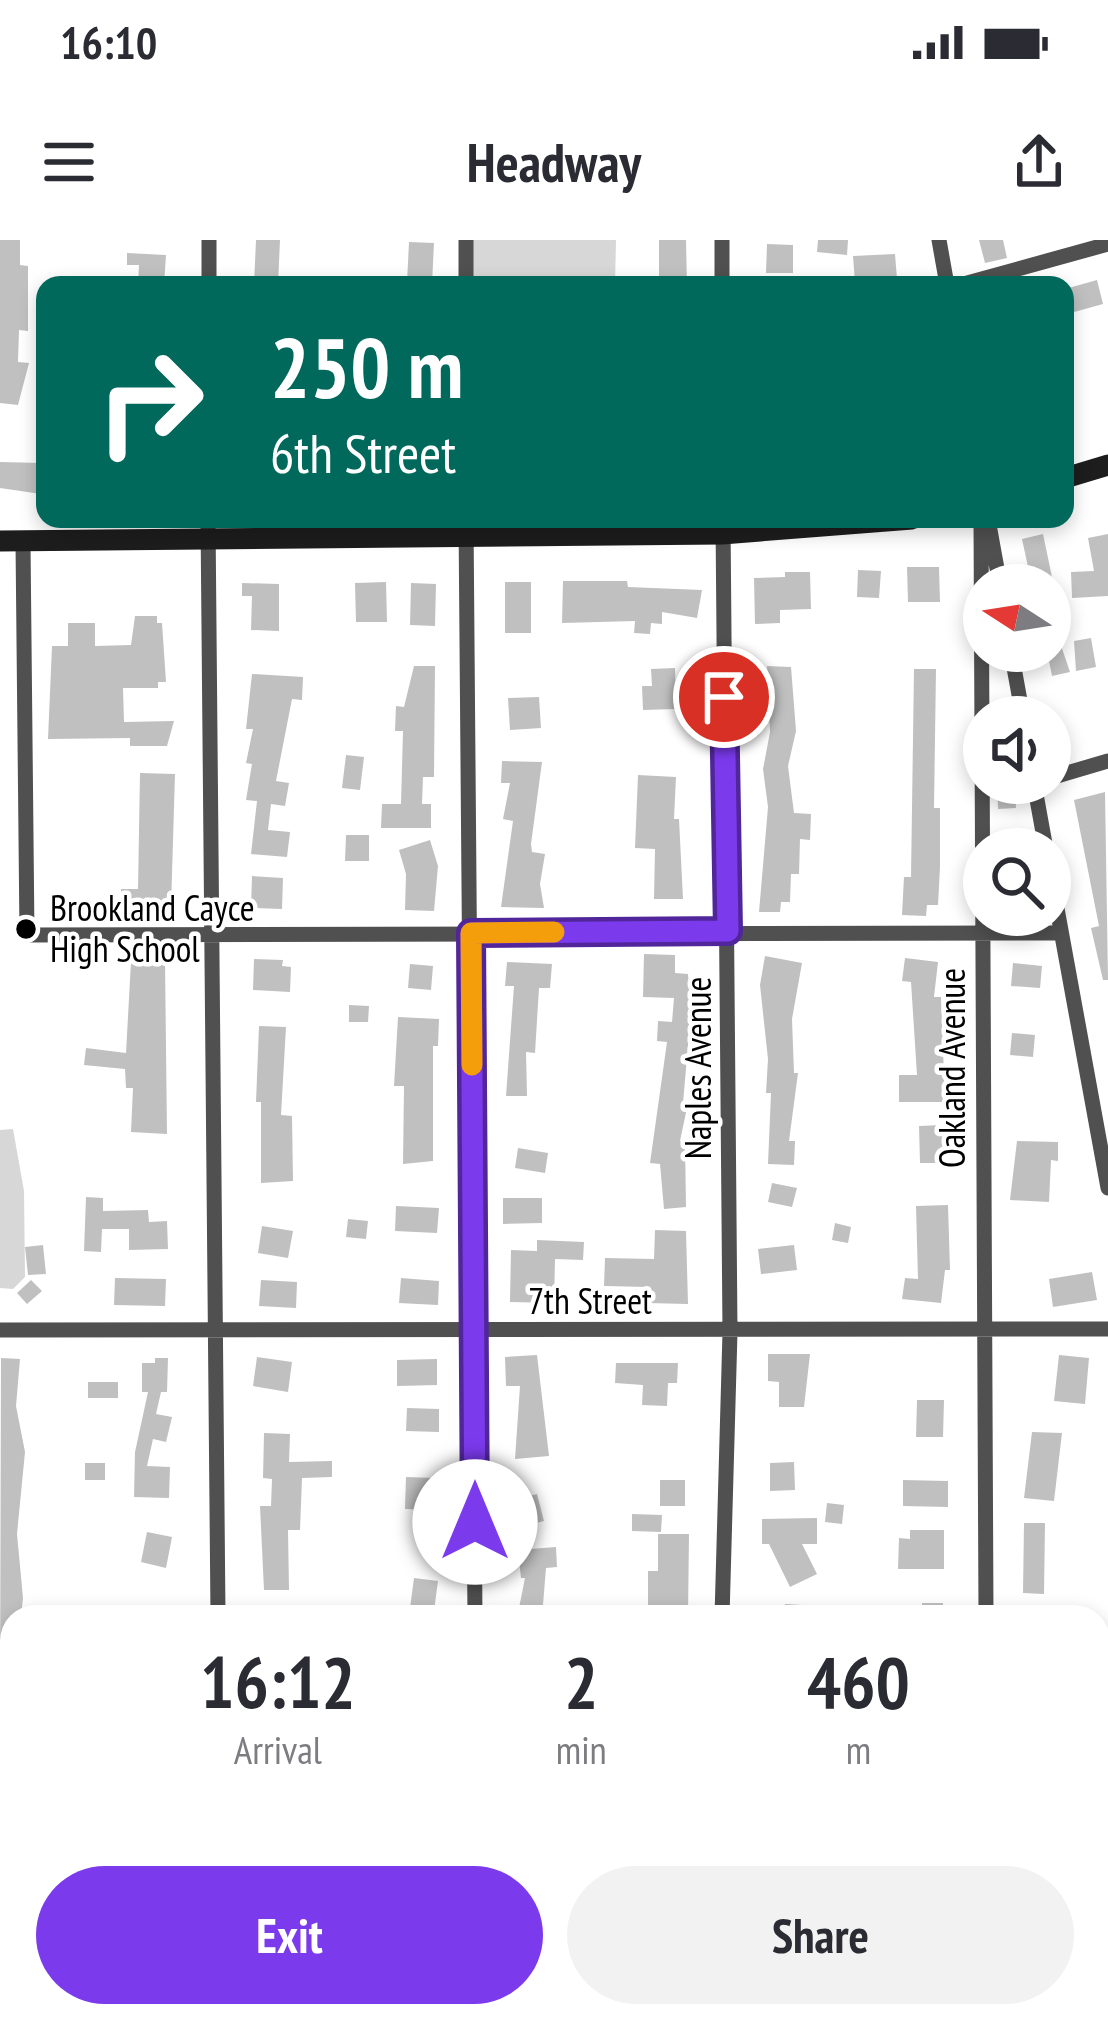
<!DOCTYPE html>
<html lang="en">
<head>
<meta charset="utf-8">
<style>
  body { margin:0; font-family:"PT Sans Narrow",sans-serif; background:#f2f2f3; color:#2b2b33; height:100vh; display:flex; flex-direction:column; font-size:45px; white-space:nowrap }
  * { box-sizing:border-box; margin:0 }
  p { font-size:39px; color:#7c7c81 }
  .icon { flex:none; width:66px; height:66px; fill:none; stroke:currentColor; stroke-width:2; stroke-linecap:round; stroke-linejoin:round }
  .map { position:relative; flex:1; overflow:hidden }
  .details { position:absolute; left:0px; top:1365px; width:1110px; height:423px; display:flex; flex-direction:column; background:#fff; border-radius:36px 36px 0 0; box-shadow:0 6px 18px #0003 }
  .details>* { flex:none }
  .top-card { position:absolute; left:36px; top:36px; width:1038px; height:252px; border-radius:24px; box-shadow:0 6px 18px #0003; background:#00695c; color:#fff; overflow:hidden }
  .needle { width:78px; rotate:282deg }
  .tools { position:absolute; left:963px; top:324px; display:grid; gap:24px }
  .tools a { display:grid; place-items:center; width:108px; height:108px; border-radius:50%; background:#fff; box-shadow:0 6px 18px #0003; font-size:60px }
  .pin { position:absolute; display:grid; place-items:center; width:102px; height:102px; color:#fff; margin:-51px; border:6px solid #fff; border-radius:50%; box-shadow:0 3px 12px #0007 }
  .me { position:absolute; width:132px; margin:-66px; rotate:0deg; stroke-linejoin:round; filter:drop-shadow(0 0 9px #0008) }
  .turn { display:flex; align-items:center; gap:42px; height:252px; padding:0 36px; font-size:54px }
  .turn .icon { width:156px; height:156px; stroke-width:2.5 }
  .turn b { display:block; font-size:84px; line-height:102px }
  .eta { display:flex; justify-content:space-evenly; align-items:center; height:204px; text-align:center }
  .eta b { font-size:72px; font-weight:700; line-height:84px }
  .primary-button { display:flex; gap:24px; margin-top:auto; padding:24px 36px }
  .primary-button a { flex:1; height:138px; border-radius:72px; background:#7c3aed; color:#fff; font-size:48px; font-weight:700; line-height:138px; text-align:center }
  .primary-button a+a { background:#f2f2f3; color:#2b2b33 }
  .status { display:flex; justify-content:space-between; align-items:center; height:84px; padding:0 60px; background:#fff; direction:ltr }
  .status svg { height:33px; fill:currentColor }
  header { display:flex; justify-content:space-between; align-items:center; height:156px; padding:0 36px; background:#fff; font-size:54px; font-weight:700 }
  .map>svg:first-child { display:block }
  .green { fill:#d7d7d7 }
  .building { fill:#c0c0c0 }
  .lines { fill:none; stroke-linecap:round; stroke-linejoin:round }
  .street { stroke:#505050; stroke-width:15 }
  .secondary { stroke:#1d1d1d; stroke-width:21 }
  .route-casing { stroke:#51269a; stroke-width:30 }
  .route { stroke:#7c3aed; stroke-width:21 }
  .slow { stroke:#f59e0b; stroke-width:21 }
  .poi-dot { fill:#000; stroke:#fff; stroke-width:4.5 }
  .labels { text-anchor:middle; stroke-width:9; stroke-linejoin:round; paint-order:stroke }
  .poi-label { font-size:36px; fill:#000; stroke:#fff; text-anchor:start }
  .street-label { font-size:36px; fill:#000; stroke:#fff }
</style>
</head>
<body>
<div class="status"><b>16:10</b><svg viewBox="0 0 49 12"><path d="M0 12V9h3v3zM5 12V6h3v6zM10 12V3h3v9zM15 12V0h3v12zM26 1h20v11H26zM47 4h2v5h-2z"/></svg></div>
<header><svg class="icon" aria-label="menu" viewBox="0 0 24 24"><path d="M4 6h16M4 12h16M4 18h16"/></svg>Headway<svg class="icon" aria-label="share" viewBox="0 0 24 24"><path d="M12 15V3M7 8l5-5 5 5M5 13v7h14v-7"/></svg></header>
<div class="map">
<svg width="1108" height="1786" viewBox="0 0 1108 1786">
  <rect width="100%" height="100%" fill="#fff"/>
  <path class="green" d="M466,0H616L615,45H466Z
    M571,279H722V294L571,295Z
    M13,889L24,951L25,1037L13,1049L0,1048V890Z"/>
  <path class="building" d="M0,0H20V25L28,26V91L19,90L18,122L29,123L18,165L0,163Z
    M256,0H280L278,45H254Z
    M659,0H686L687,45H659Z
    M818,0H848L847,15L817,12Z
    M979,0H1003L1007,18L985,23Z
    M409,2L434,3L432,44L407,43Z
    M767,4L793,5V33H766Z
    M127,13L166,15L164,45H138L139,25H127Z
    M895,14L897,39L855,42L853,16Z
    M1097,40L1103,64L1067,74L1065,49Z
    M0,222L42,223L41,254L0,248Z
    M1043,294L1052,337L1031,341L1022,299Z
    M1108,294V356L1072,358L1071,332L1094,331L1088,298Z
    M907,327H939L940,362H908Z
    M858,330L881,331L879,358L857,357Z
    M785,332H810L811,369L780,370V383L755,384L754,338L785,337Z
    M563,341H627L628,347L702,350L697,378L662,372V384L651,383L650,394L634,393L635,381L562,383Z
    M386,342L387,382H356L355,343Z
    M505,342H531V393H505Z
    M242,343L279,344V391L251,390L252,356H242Z
    M411,343L436,344L435,386L410,385Z
    M1050,373L1070,432L1052,436L1047,411Z
    M135,376H157V383H162L166,442H158V448H123L124,482L174,481L167,506H130V498L48,499L52,406H68V383H95V406L131,405Z
    M1091,398L1096,427L1076,431L1074,401Z
    M414,426H435L434,537H423L422,564H431V588H381L382,564H401L403,491H395L396,466L404,467Z
    M767,426L791,427L796,491L788,526L794,573L811,574L810,600L800,599L799,634H791L790,662H781L780,672H759L768,567L763,529L770,492Z
    M675,428L676,469L643,470L642,446H652L651,429Z
    M914,429H936L934,568H940V627L938,665H927L926,676L902,675L904,637H911Z
    M252,434L303,437L302,460L292,459L276,541L289,543L285,566L271,564L268,590L290,592L287,617L251,614L257,561L246,560L252,524L246,523L253,489H246Z
    M539,457L541,488L510,490L508,458Z
    M346,515L364,517L360,550L342,548Z
    M502,521L542,522L531,604L532,612L545,614L540,644L544,668L501,667L513,581L503,579L510,543H501Z
    M140,533L175,534L171,667H121V649H138Z
    M638,535L676,537L674,579H679L683,659H654L655,609L635,608Z
    M997,543H1015L1016,568L998,569Z
    M1105,552L1108,740H1103L1091,688L1099,686L1074,560Z
    M346,595H369V621H345Z
    M430,600L438,626L434,671L405,670L406,634L399,610Z
    M252,636L283,638L282,669L251,668Z
    M644,714L675,715V733L688,734L691,771L683,863H688L680,901L685,902L686,967L664,969L660,924L650,923L667,802L657,801L658,781L672,782L674,758L643,757Z
    M765,716L802,723L792,779L794,833H798L789,901H795L794,925L768,924L771,853H766L768,819L760,745Z
    M905,718L938,722L934,757H941L945,862H899V835H917L911,742L902,741Z
    M254,719L283,720L282,726L291,727L290,752L253,750Z
    M165,721L167,894L131,892L133,848H126L125,829L84,825L86,808L126,813L131,722Z
    M507,722L552,724L550,748H539L535,813L526,812L527,856H506L514,746H505Z
    M1013,723L1042,726L1040,748L1011,746Z
    M410,724L433,726L431,750L408,748Z
    M349,765L369,766L368,782H349Z
    M398,777L439,779L438,806H433V921L403,924L404,846H394Z
    M259,786L286,787L281,875L292,876L293,941L261,943V862H256Z
    M1012,793L1035,795L1033,817L1010,815Z
    M942,885L943,923H920L919,886Z
    M1017,901L1058,902V921L1051,920L1049,962L1010,960Z
    M518,908L548,913L545,933L515,928Z
    M772,943L797,948L792,967L768,962Z
    M86,957L103,958V971L148,970L149,982L167,981L168,1009L129,1010V989H102L101,1012L84,1011Z
    M503,958H542V983L503,984Z
    M948,965L950,1030H945L941,1063L902,1059L905,1038L918,1039L916,966Z
    M396,966L439,968L437,993L395,991Z
    M348,979L368,981L366,999L346,997Z
    M835,983L851,987L848,1003L832,1000Z
    M262,986L293,991L288,1018L258,1013Z
    M655,990L686,991L688,1064L647,1063L648,1047L604,1046L605,1018L654,1019Z
    M537,1000L584,1002L583,1020L555,1019L554,1063L510,1062L511,1010L537,1011Z
    M43,1005L46,1034L28,1035L25,1007Z
    M794,1005L797,1030L761,1034L758,1009Z
    M1092,1032L1097,1060L1053,1067L1049,1039Z
    M115,1038L166,1039L165,1066L114,1065Z
    M401,1038L439,1041L438,1065L399,1063Z
    M31,1040L42,1051L27,1064L17,1053Z
    M261,1040L297,1042L296,1068L259,1066Z
    M768,1114H810L804,1167H779V1142L768,1141Z
    M537,1115L549,1216L515,1219L520,1146H506L505,1117Z
    M1059,1115L1089,1118L1085,1164L1054,1161Z
    M257,1117L292,1122L288,1152L253,1146Z
    M1,1118L20,1119L16,1166L25,1212L17,1294L23,1358L21,1377H12V1467H0Z
    M155,1118H168L167,1152H161L156,1174L172,1177L166,1202L153,1199L147,1226L170,1227L169,1258L134,1257L135,1212L148,1152H142V1123H155Z
    M437,1119V1145L397,1146V1120Z
    M616,1123H678L677,1143H668L667,1166L642,1165L643,1145L615,1143Z
    M88,1142H118V1158H88Z
    M917,1160H944L943,1197H916Z
    M407,1168L439,1169V1192L406,1191Z
    M1032,1192L1062,1193L1054,1261L1024,1258Z
    M264,1193L290,1194L289,1222L332,1221V1237L302,1238L300,1290H288L289,1350H264L260,1266H271L272,1239L263,1238Z
    M794,1222L795,1250L770,1251V1223Z
    M85,1223H105V1240H85Z
    M406,1237L435,1238L434,1270L405,1269Z
    M660,1240H685V1266H660Z
    M903,1240L948,1241V1267L903,1266Z
    M537,1254L544,1281L520,1287L513,1260Z
    M827,1263L844,1265L842,1284L825,1282Z
    M632,1274L662,1275L661,1292L632,1291Z
    M817,1278V1304H802L817,1334L790,1347L769,1304H762V1279Z
    M1024,1283H1045L1044,1354L1023,1353Z
    M910,1290H944V1329H898L899,1298L910,1299Z
    M147,1292L172,1297L166,1328L141,1322Z
    M658,1294H689L688,1377H648V1331H658Z
    M556,1307L557,1327L546,1328L542,1377L518,1373L525,1338H521L518,1310Z
    M414,1338L438,1341L434,1371L410,1368Z
    M922,1363H943V1377H922Z
    M785,1364L838,1367L837,1377H784Z"/>
  <g class="lines">
    <path class="street" d="M466,0V45
      M722,0V45
      M939,0L947,45
      M209,45V0
      M960,45L1108,4
      M208,279L218,1377
      M466,279L475,1377
      M981,279L986,1377
      M988,279L1000,345
      M23,302L27,695L1061,693
      M1011,411L1023,477
      M1050,538L1108,521
      M1034,543L1046,609
      M1050,630L1108,948
      M0,1090L1108,1089
      M722,1377L730,1092L723,279
      M1098,1489H1108
      M0,1493H12
      M220,1776V1786
      M477,1776V1786
      M990,1776V1786
      M732,1786V1776"/>
    <path class="secondary" d="M1065,238L1108,225
      M0,301L722,294L912,279"/>
  </g>
  <g class="lines">
    <defs>
      <path id="route" d="M475,1282L471,693L728,691L724,457"/>
    </defs>
    <use href="#route" class="route-casing"/>
    <use href="#route" class="route"/>
    <path class="slow" d="M472,825L471,693L554,692"/>
  </g>
  <circle class="poi-dot" cx="26" cy="689" r="12"/>
  <g class="labels">
    <g class="poi-label">
      <text x="50" y="681">Brookland Cayce<tspan x="50" dy="41">High School</tspan></text>
    </g>
    <g class="street-label">
      <text transform="translate(698 828) rotate(-90)" y="13">Naples Avenue</text>
      <text transform="translate(952 828) rotate(-90)" y="13">Oakland Avenue</text>
      <text x="590" y="1074">7th Street</text>
    </g>
  </g>
</svg>
<div class="tools">
<a><svg class="needle" viewBox="-14 -14 28 28"><path d="M0-13l5 13h-10z" fill="#e53935"/><path d="M0 13l5-13h-10z" fill="#7c7c81"/></svg></a>
<a><svg class="icon" aria-label="sound" viewBox="0 0 24 24"><path d="M4 9h4l5-4v14l-5-4H4zM17 9q2 3 0 6"/></svg></a>
<a><svg class="icon" aria-label="search" viewBox="0 0 24 24"><circle cx="10" cy="10" r="6"/><path d="M15 15l6 6"/></svg></a>
</div>
<div class="pin" style="left:724px;top:457px;background:#d93025"><svg class="icon" aria-label="arrive" viewBox="0 0 24 24"><path d="M6 21V4h12l-3 4 3 4H6"/></svg></div>
<svg class="me" style="left:475px;top:1282px" viewBox="-20 -20 40 40"><circle r="19" fill="#fff"/><path d="M0-13L10 11 0 6-10 11z" fill="#7c3aed"/></svg>
<div class="top-card">
<div class="turn"><svg class="icon" aria-label="right" viewBox="0 0 24 24"><path d="M7 20v-9h11M14 6l5 5-5 5"/></svg><div><b>250 m</b>6th Street</div></div>
</div>
<section class="details">
<div class="eta">
<div><b>16:12</b><p>Arrival</p></div>
<div><b>2</b><p>min</p></div>
<div><b>460</b><p>m</p></div>
</div>
<div class="primary-button"><a>Exit</a><a>Share</a></div>
</section>
</div>
</body>
</html>
